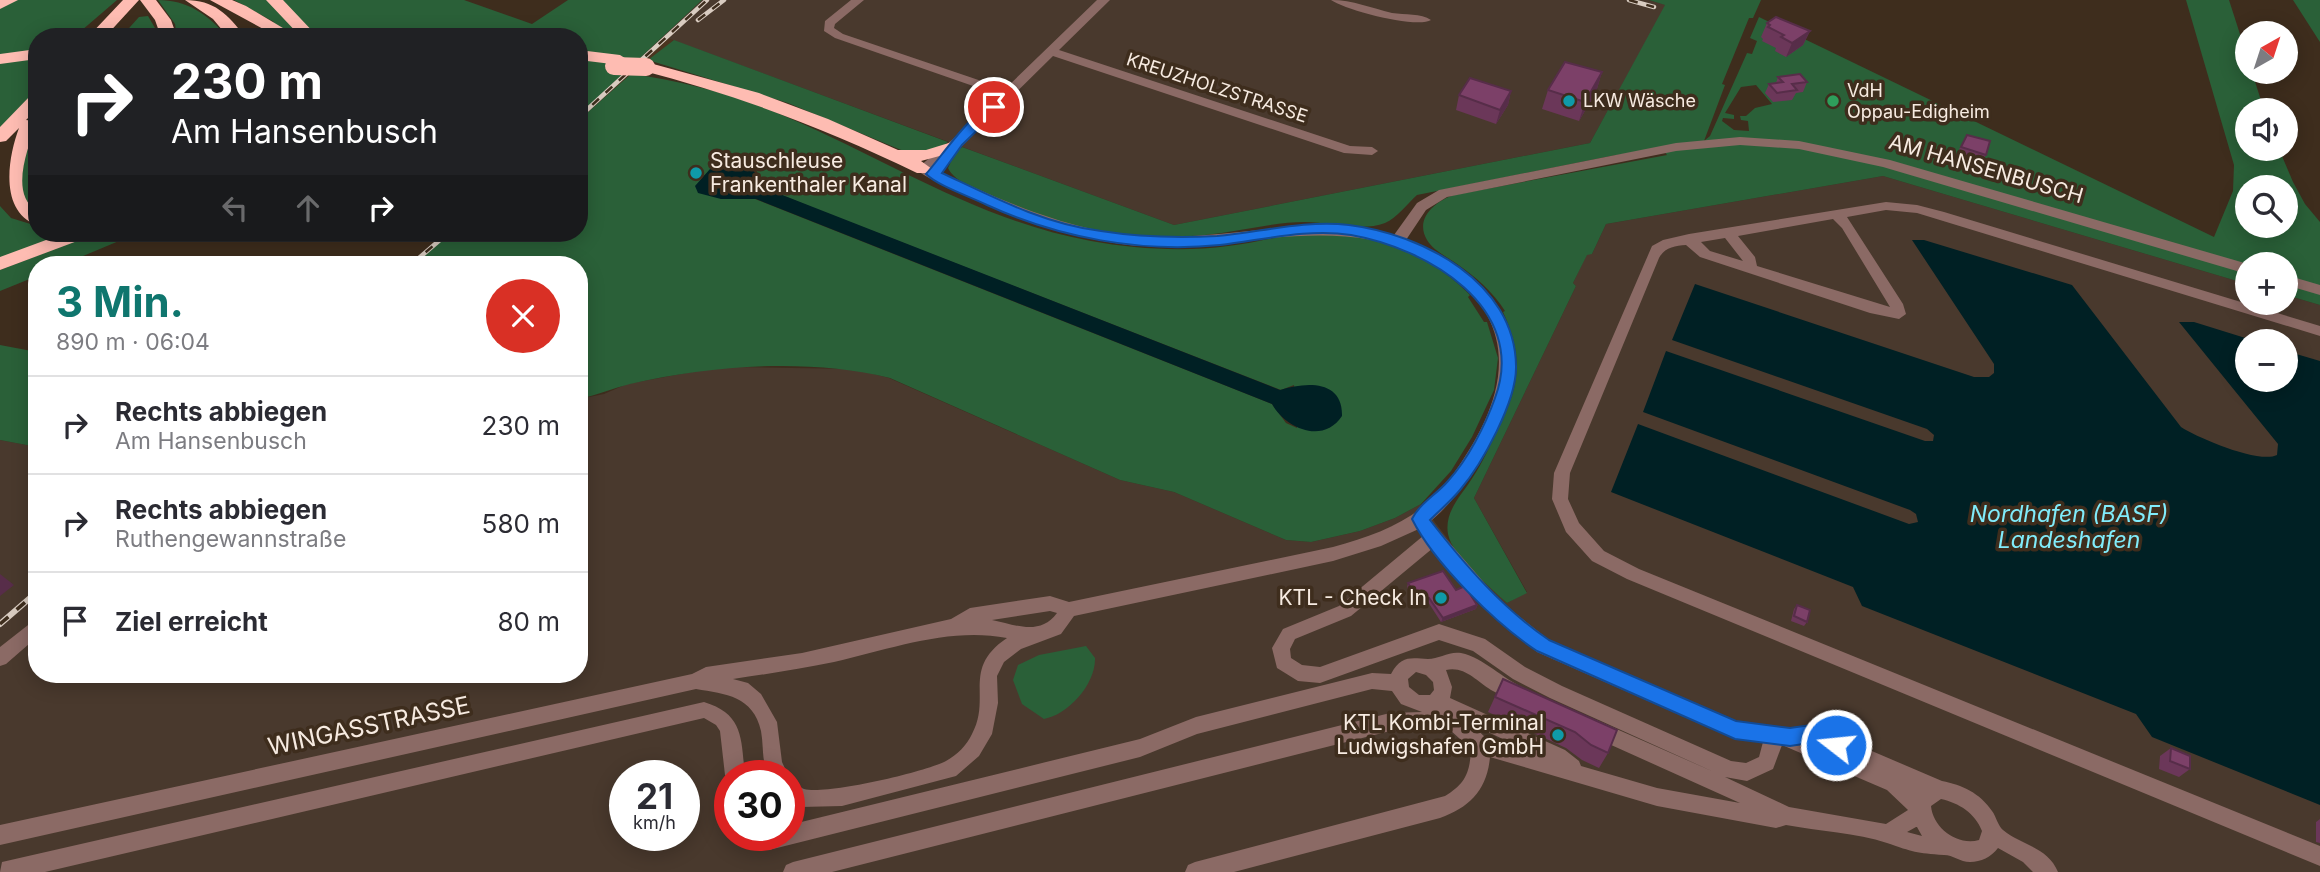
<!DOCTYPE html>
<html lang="de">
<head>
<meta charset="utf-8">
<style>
  body { margin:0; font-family:Inter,sans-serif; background:#f7f7f7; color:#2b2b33; height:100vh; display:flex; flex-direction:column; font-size:26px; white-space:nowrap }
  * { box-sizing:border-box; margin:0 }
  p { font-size:23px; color:#7c7c81 }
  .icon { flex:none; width:38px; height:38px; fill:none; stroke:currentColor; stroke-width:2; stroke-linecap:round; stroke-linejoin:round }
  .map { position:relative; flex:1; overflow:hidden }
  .panel { position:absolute; left:28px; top:256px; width:560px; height:427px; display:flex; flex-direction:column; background:#fff; border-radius:28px; box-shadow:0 4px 18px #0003 }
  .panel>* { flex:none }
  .guide { position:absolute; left:28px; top:28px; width:560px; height:214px; border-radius:28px; box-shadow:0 4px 18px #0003; background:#202124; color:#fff; overflow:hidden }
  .needle { width:46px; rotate:39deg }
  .buttons { position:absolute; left:2235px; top:21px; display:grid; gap:14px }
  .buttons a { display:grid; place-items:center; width:63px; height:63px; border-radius:50%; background:#fff; box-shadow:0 4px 18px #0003; font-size:35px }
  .speed { position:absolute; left:609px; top:760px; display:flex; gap:14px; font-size:35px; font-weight:700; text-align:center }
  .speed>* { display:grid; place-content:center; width:91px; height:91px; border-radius:50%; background:#fff; box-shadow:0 4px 18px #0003; line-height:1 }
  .speed small { font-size:18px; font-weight:400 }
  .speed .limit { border:10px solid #d22; background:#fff; color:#111 }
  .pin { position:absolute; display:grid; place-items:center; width:60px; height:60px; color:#fff; margin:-30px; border:4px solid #fff; border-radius:50%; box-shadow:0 2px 7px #0007 }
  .me { position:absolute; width:77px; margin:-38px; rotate:286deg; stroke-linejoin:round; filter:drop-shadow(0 0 5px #0008) }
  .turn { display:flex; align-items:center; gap:24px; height:147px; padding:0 28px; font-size:32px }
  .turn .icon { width:91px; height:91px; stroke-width:2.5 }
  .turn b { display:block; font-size:49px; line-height:60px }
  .lanes { display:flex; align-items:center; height:66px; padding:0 28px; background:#0003; justify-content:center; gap:35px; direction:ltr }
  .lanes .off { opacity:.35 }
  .round { display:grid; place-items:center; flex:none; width:74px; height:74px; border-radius:37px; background:#f7f7f7 }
  .summary { display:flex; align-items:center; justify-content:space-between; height:119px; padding:0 28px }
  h1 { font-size:42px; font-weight:700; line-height:52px; color:#0f766e }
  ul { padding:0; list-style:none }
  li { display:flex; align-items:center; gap:21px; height:98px; padding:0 28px; border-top:2px solid #e1e1e2 }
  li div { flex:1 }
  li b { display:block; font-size:26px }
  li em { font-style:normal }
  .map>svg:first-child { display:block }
  .built { fill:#4b341f }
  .industrial { fill:#49392d; fill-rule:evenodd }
  .green { fill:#2a6038; fill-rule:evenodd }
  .water { fill:#002024 }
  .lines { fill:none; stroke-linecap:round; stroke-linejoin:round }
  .minor { fill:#8b6a65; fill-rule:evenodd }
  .highway { fill:#febcb2; fill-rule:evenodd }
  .rail-far1-casing { stroke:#d9ccc1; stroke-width:4.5 }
  .rail-casing { stroke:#d9ccc1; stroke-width:6 }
  .rail-far1 { stroke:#3e2d1d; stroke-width:2.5; stroke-dasharray:9; stroke-linecap:butt }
  .rail { stroke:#3e2d1d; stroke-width:3.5; stroke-dasharray:11; stroke-linecap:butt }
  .highway-bridge { stroke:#febcb2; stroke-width:18 }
  .wall { fill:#6b3759 }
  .shaded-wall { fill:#572d49 }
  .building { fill:#7c4068; stroke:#572d49; stroke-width:2 }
  .route { fill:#1a73e8; stroke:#114b97; stroke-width:2 }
  .culture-dot { fill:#0f9aa8; stroke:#3e2d1d; stroke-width:2.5 }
  .leisure-dot { fill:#2e9e5b; stroke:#3e2d1d; stroke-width:2.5 }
  .labels { text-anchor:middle; stroke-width:7; stroke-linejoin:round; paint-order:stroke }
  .far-street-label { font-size:18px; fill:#f7ebe1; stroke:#3e2d1d }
  .far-poi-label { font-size:18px; fill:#f7ebe1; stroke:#3e2d1d; text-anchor:start }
  .poi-label { font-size:21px; fill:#f7ebe1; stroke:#3e2d1d; text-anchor:end }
  .street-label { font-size:21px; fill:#f7ebe1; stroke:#3e2d1d }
  .water-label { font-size:23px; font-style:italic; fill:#80ecfb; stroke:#3e2d1d }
  .near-street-label { font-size:24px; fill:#f7ebe1; stroke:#3e2d1d }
</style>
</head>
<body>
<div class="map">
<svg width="2320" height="872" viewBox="0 0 2320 872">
  <rect width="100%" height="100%" fill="#3e2d1d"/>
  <path class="built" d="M664,37L674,40L579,120V115Z"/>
  <path class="industrial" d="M702,0H1649L1666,5L1590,143L1174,225L662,36Z
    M1883,176L2247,284V303H2286V295L2320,305V872H0V440L37,447V674H579V399L604,394L627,384L708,369L736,367L854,369L889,378L1120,480L1174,492L1286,540L1311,542L1360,531L1395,518L1421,504L1470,568L1507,603L1527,592L1474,498L1576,286L1573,283L1587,254H1592L1606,224ZM2247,341H2286V380H2247ZM625,775H684V835H625ZM730,775H789V835H730Z"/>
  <path class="green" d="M0,0H117L74,37H37V90L0,129Z
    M158,0C187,0 208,14 227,37H177L175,24Z
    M234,0H464L532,24L568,0H702L579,115V37H262L259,30L274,22Z
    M1649,0H1761L1753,18H1749L1722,84L1725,85L1704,141L1710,136L1747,53L1752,54L1757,41L1750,38L1759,17L2214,237L2233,191L2234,165L2186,0H2229L2247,56V72H2252L2264,110H2247V149H2279L2293,182L2305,204L2320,222V305L2286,295V264H2247V284L1883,176L1606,224L1592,254L1587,255L1573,283L1576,286L1474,498L1527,593L1507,603C1491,588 1452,556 1448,534C1444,511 1462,495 1473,477C1483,462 1490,445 1498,429C1520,385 1524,358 1503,312L1505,311C1493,292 1476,277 1457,264C1447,257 1434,251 1427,240C1414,218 1436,201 1454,195L1667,155L1662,148L1611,156L1417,195C1407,204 1397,218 1385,223C1362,232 1329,222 1305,222C1272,222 1238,232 1205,235C1134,242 1056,228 992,196C979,189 955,183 948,168L954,155L962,147L1174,225L1590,143L1665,5ZM1756,85L1772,104L1755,108L1746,116H1740L1741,120L1748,121L1749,131L1734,130L1722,121L1723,118L1734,119V115L1725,113L1741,87ZM2247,187H2286V226H2247Z
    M2293,0H2320V42L2318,39Z
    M148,16L155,28L156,37H121L139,17Z
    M674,40L948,142L939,149L906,152L788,103L648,60Z
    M631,74C685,81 739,96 789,118C889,161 983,222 1091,241C1135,249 1184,252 1228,246C1249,244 1270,238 1291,235C1357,228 1424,247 1470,295L1468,297L1484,322H1487L1498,358L1494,390L1472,437L1451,471L1421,504L1395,518L1360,531L1311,542L1286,540L1174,492L1120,480L890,378C808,358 712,365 630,384C613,388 598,395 579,399V264H415L451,233H579V120ZM735,162L756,170L767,189L816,209L1281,390L1294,385L1297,428L1286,423L1272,404L755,199H721L700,178L722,163Z
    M37,133V211L22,203L14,172Z
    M0,206L11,218L37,226V233H70L0,259Z
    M96,233H138L64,264H37V276L0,291V270Z
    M0,345L37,352V447L0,440Z
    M1086,646L1095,658C1096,684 1068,715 1044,719L1022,704L1013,680L1018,665L1039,655Z"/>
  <path class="water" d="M735,162C758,167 753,174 767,189L1280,390C1305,382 1343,379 1342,416C1323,445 1285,428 1272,404L756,199H721L698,193L695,186L710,169Z
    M1912,240H1924L2072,285L2181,427C2198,438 2259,464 2277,455L2278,444L2179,322H2194L2255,341H2247V380H2286V351L2320,361V805L2152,737L2136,714L1862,606L1853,587L1611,492L1638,424L1909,524L1918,522L1916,514L1910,510L1643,412L1666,351L1925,441H1933L1934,435L1927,429L1672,340L1695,284L1974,377H1989L1994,373V364Z"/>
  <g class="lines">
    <path class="minor" d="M851,0H864L835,24L834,28L843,34L1005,89L1097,0H1110L1059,50L1350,146L1372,147L1378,151L1372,155L1344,153L1053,56L962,146L932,168C1008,204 1086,239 1171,237C1247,235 1320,216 1394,235L1417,203L1439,190L1676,143L1740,137L1799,141L1890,160L2248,264L2247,274L1883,167L1799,149L1740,145L1676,151L1447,197L1426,210L1406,240C1460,261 1520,303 1515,369C1514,395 1500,421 1488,444C1473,474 1454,503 1427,524L1434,525L1501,602L1549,640L1736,721L1790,728L1811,725L1942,781C1962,785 1980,793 1992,811C1996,816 1998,826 2003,830C2021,845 2048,847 2058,872H2033L2023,862L1998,848C1991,857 1981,862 1970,862C1960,862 1953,855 1944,855C1916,853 1913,852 1887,843C1857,833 1818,831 1786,825L1776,828L1657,806L1490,757C1487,790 1470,807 1440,818L1234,872H1185L1188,865L1195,862L1445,796C1465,784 1470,773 1471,749L1449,729L1390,731L832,872H783L786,865L793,862L1390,713L1422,712L1401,704L1392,691L1372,689L1197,734L1140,757L769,850L744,842L741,835H789V825L1140,739L1196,717L1372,673L1391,674C1401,655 1411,658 1428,659C1439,659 1449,651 1461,653C1484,658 1503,679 1524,688L1527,694L1524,700L1518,702C1509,699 1500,695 1491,690C1476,681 1465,666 1446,670L1452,687L1450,698L1565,750L1579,761L1581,766L1657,788L1740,803L1589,735L1587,729L1589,723L1596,720L1714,772L1550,698L1513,679L1473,651L1439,640L1320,683L1298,681L1277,668L1272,648L1283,629L1339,606L1423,536L1421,528L1381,546L1333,561L1074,616L1061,634L1021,649L1004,662L997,676L998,703L992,734L979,756L956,776L842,806L801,807L789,801V782C794,784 799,787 804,789C827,795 925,772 946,761C957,755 967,745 972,734C992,697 961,669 1007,638C949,627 891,649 834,662C800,669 767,674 733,679L748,683L761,694L777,722L782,762L788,775H769C761,761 764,747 761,731C753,696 726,694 696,689L0,845V825L692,674L706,667L802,653L951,619L970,608L1050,596L1069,602L1333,547C1381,534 1422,518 1452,476C1485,430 1517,370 1487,315C1475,293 1456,277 1435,264C1341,207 1231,255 1129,245C1067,238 1009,215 953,189C942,183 925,178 916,169L952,140L999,95L835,38L824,31L825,21ZM1433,548L1489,613L1537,652L1728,736L1763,742L1759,757L1746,763L1731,761L1562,686L1525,667L1485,639L1439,624L1320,667L1302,665L1291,658L1290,649L1295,639L1351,616ZM1050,611L1057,613C1040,636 1016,625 992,620ZM1416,672L1426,675L1433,682L1434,690L1430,695H1419L1409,687L1408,679ZM1471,724L1526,750L1487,739ZM1782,745L1887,790L1908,810L1886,824L1789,807L1725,777L1747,781L1773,769ZM1941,799C1959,803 1975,813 1982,831L1979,840C1957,846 1933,828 1931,806ZM1917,827L1922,836L1907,832L1916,827Z
      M1331,0C1353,0 1371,8 1392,13C1405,15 1421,13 1431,20C1417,29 1345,10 1331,0Z
      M1886,202L1917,205L1944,212L2320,326V336L1917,213L1886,210L1847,217L1903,304L1906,314L1899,319L1870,313L1700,257L1686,245C1675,246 1665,247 1659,258L1570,473L1568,499L1579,523L1604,551L1639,569L2320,846V866L1627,579L1592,561L1566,532L1552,499L1554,473L1652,246L1663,240L1689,234ZM1833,219L1842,228L1890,307L1757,266L1755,257L1738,236ZM1725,238L1743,261L1710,251L1701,242Z
      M2286,275L2320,285V295L2286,285Z
      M37,618V637L6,664L0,666V647Z
      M704,702C744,714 741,739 745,775H730V782L725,775L720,731L716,725L704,718L45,872H0L2,862Z"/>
    <path class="highway" d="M0,0H18L0,9Z
      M123,0H139L105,37H88Z
      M140,0H156L171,20L177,37H161L155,20Z
      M185,0C214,0 228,14 245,37H228L213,19Z
      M210,0H232L246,6L298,37H278Z
      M266,0H283L318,37H301Z
      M37,49V59L0,64V54Z
      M579,50L620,55L628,60L620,65L579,60Z
      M646,62L759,93L828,119L898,150H926L952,142L961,147L958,151L921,161L932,169L929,173H917C827,129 737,95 640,70L638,67L640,64Z
      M37,94V109L26,120L34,121L36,125C28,148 9,194 37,211V225C0,212 7,160 19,128L6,141L0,142V127L31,95Z
      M65,233H91L88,237L0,270V257Z"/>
    <defs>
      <path id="rail-far1" d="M1629,0L1654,7
        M698,20L724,0
        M579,117L707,0
        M412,264L448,233"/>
      <path id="rail" d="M0,624L37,592"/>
    </defs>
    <use href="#rail-far1" class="rail-far1-casing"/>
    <use href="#rail" class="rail-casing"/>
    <use href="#rail-far1" class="rail-far1"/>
    <use href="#rail" class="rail"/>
    <path class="highway-bridge" d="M614,66L646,67"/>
  </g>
  <path class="wall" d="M1767,23L1810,31L1803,45L1786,57L1775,51L1776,48L1762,41L1763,39L1761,37Z
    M1602,72L1596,92L1579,121L1542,109L1548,90Z
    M1778,77L1807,82L1803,92L1796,93L1792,100L1773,102L1765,93L1769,84L1776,83Z
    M1511,91L1508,105L1496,124L1456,110L1459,95Z
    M1967,135L1986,155L1980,165L1955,157Z
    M1408,583L1456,590L1477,605L1476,609L1441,622L1428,602L1418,606L1407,588Z
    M1797,605L1807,622L1804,626L1791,621L1794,609Z
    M1503,679L1608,753L1599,768L1582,760L1566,748L1488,712Z
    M2171,748L2190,769L2179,777L2159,769L2160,756Z
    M2320,819V843L2316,842V822Z"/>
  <path class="shaded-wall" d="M1810,31L1803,45L1786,57L1792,43Z
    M1602,72L1596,92L1579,121L1585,102Z
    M1511,91L1508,105L1496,124L1500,110Z
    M0,574L14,585L0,596Z
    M1429,598L1428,602L1418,606L1420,602Z
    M1477,605L1476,609L1441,622L1443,618Z"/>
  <path class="building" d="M1776,17L1810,31L1792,43L1781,37L1784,35L1768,27L1770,25L1767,23Z
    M1565,62L1602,72L1585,102L1548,90Z
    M1800,74L1807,82L1792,84L1797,90L1777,93L1769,84L1783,82L1778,77Z
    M1470,78L1511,91L1500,110L1459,95Z
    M1967,135L1990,141L1986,155L1961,147Z
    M1443,571L1456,590L1465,586L1477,605L1443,618L1429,598L1420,602L1408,583Z
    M1797,605L1810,610L1807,622L1794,616Z
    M1503,679L1617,730L1608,753L1591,745L1575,732L1495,697Z
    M2171,748L2190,756V769L2170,761Z"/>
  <path class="route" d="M994,103L998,105V110L962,145L942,173C993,197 1044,224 1101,231C1139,237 1178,238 1217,236C1261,232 1304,220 1349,225C1422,234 1515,282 1516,366C1517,401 1482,464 1460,490C1451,501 1440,510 1430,520C1465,565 1502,608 1549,640L1736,721L1790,728L1811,725L1842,738L1845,745L1842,751L1836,754L1810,743L1790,746L1735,739L1537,651C1496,624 1434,563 1412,519C1419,504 1437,494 1448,481C1468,459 1485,426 1495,398C1529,307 1426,248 1351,235C1308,228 1263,240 1220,245C1141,253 1059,238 987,205C971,197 938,186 926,174C942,156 972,111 994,103Z"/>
  <g class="culture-dot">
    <circle cx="1569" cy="101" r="7"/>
    <circle cx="696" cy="173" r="7"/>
    <circle cx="1441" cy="598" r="7"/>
    <circle cx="1558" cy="735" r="7"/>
  </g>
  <circle class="leisure-dot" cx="1833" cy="101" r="7"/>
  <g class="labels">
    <g class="far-street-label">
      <text transform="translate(1217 88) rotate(18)" y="6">KREUZHOLZSTRASSE</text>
    </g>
    <g class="far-poi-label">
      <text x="1847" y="97">VdH<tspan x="1847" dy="21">Oppau-Edigheim</tspan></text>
      <text x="1583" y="107">LKW Wäsche</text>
    </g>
    <g class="poi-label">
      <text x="710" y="168" text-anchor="start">Stauschleuse<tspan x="710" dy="24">Frankenthaler Kanal</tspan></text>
      <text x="1427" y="605">KTL - Check In</text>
      <text x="1544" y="730">KTL Kombi-Terminal<tspan x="1544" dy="24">Ludwigshafen GmbH</tspan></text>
    </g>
    <g class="street-label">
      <text transform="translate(1986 169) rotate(16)" y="7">AM HANSENBUSCH</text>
    </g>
    <g class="water-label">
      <text x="2069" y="522">Nordhafen (BASF)<tspan x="2069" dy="26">Landeshafen</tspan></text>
    </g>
    <g class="near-street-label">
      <text transform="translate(369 726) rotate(-12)" y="8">WINGASSTRASSE</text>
    </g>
  </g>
</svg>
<div class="buttons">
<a><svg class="needle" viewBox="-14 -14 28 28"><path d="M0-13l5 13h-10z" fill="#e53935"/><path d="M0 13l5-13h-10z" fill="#7c7c81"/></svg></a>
<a><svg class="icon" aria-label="sound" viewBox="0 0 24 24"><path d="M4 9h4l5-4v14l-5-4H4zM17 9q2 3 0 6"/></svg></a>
<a><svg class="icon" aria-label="search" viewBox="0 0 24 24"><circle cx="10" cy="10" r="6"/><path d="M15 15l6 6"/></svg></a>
<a>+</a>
<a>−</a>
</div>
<div class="speed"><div>21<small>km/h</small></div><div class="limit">30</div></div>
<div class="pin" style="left:994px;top:107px;background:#d93025"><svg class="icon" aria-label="arrive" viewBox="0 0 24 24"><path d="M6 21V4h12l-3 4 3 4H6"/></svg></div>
<svg class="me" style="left:1836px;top:745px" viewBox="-20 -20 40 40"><circle r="17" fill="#1a73e8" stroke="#fff" stroke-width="3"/><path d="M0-11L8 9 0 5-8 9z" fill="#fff"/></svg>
<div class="guide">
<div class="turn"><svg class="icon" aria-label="right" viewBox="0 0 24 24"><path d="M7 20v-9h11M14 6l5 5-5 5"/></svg><div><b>230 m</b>Am Hansenbusch</div></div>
<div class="lanes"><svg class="icon off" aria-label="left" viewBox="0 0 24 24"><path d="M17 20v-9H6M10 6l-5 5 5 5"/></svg><svg class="icon off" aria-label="ahead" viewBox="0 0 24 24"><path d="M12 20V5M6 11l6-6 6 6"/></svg><svg class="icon" aria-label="right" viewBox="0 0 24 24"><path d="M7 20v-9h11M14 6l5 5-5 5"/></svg></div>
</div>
<section class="panel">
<div class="summary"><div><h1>3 Min.</h1><p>890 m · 06:04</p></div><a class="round" style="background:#d93025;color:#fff"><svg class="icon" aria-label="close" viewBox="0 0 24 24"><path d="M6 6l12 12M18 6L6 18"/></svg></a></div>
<ul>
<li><svg class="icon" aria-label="right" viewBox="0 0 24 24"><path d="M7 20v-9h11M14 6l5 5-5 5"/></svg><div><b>Rechts abbiegen</b><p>Am Hansenbusch</p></div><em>230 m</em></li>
<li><svg class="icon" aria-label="right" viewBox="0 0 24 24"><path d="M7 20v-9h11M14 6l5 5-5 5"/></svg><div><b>Rechts abbiegen</b><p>Ruthengewannstraße</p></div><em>580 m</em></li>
<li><svg class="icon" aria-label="arrive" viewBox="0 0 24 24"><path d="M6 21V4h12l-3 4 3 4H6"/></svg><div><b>Ziel erreicht</b></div><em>80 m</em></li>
</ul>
</section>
</div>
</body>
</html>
